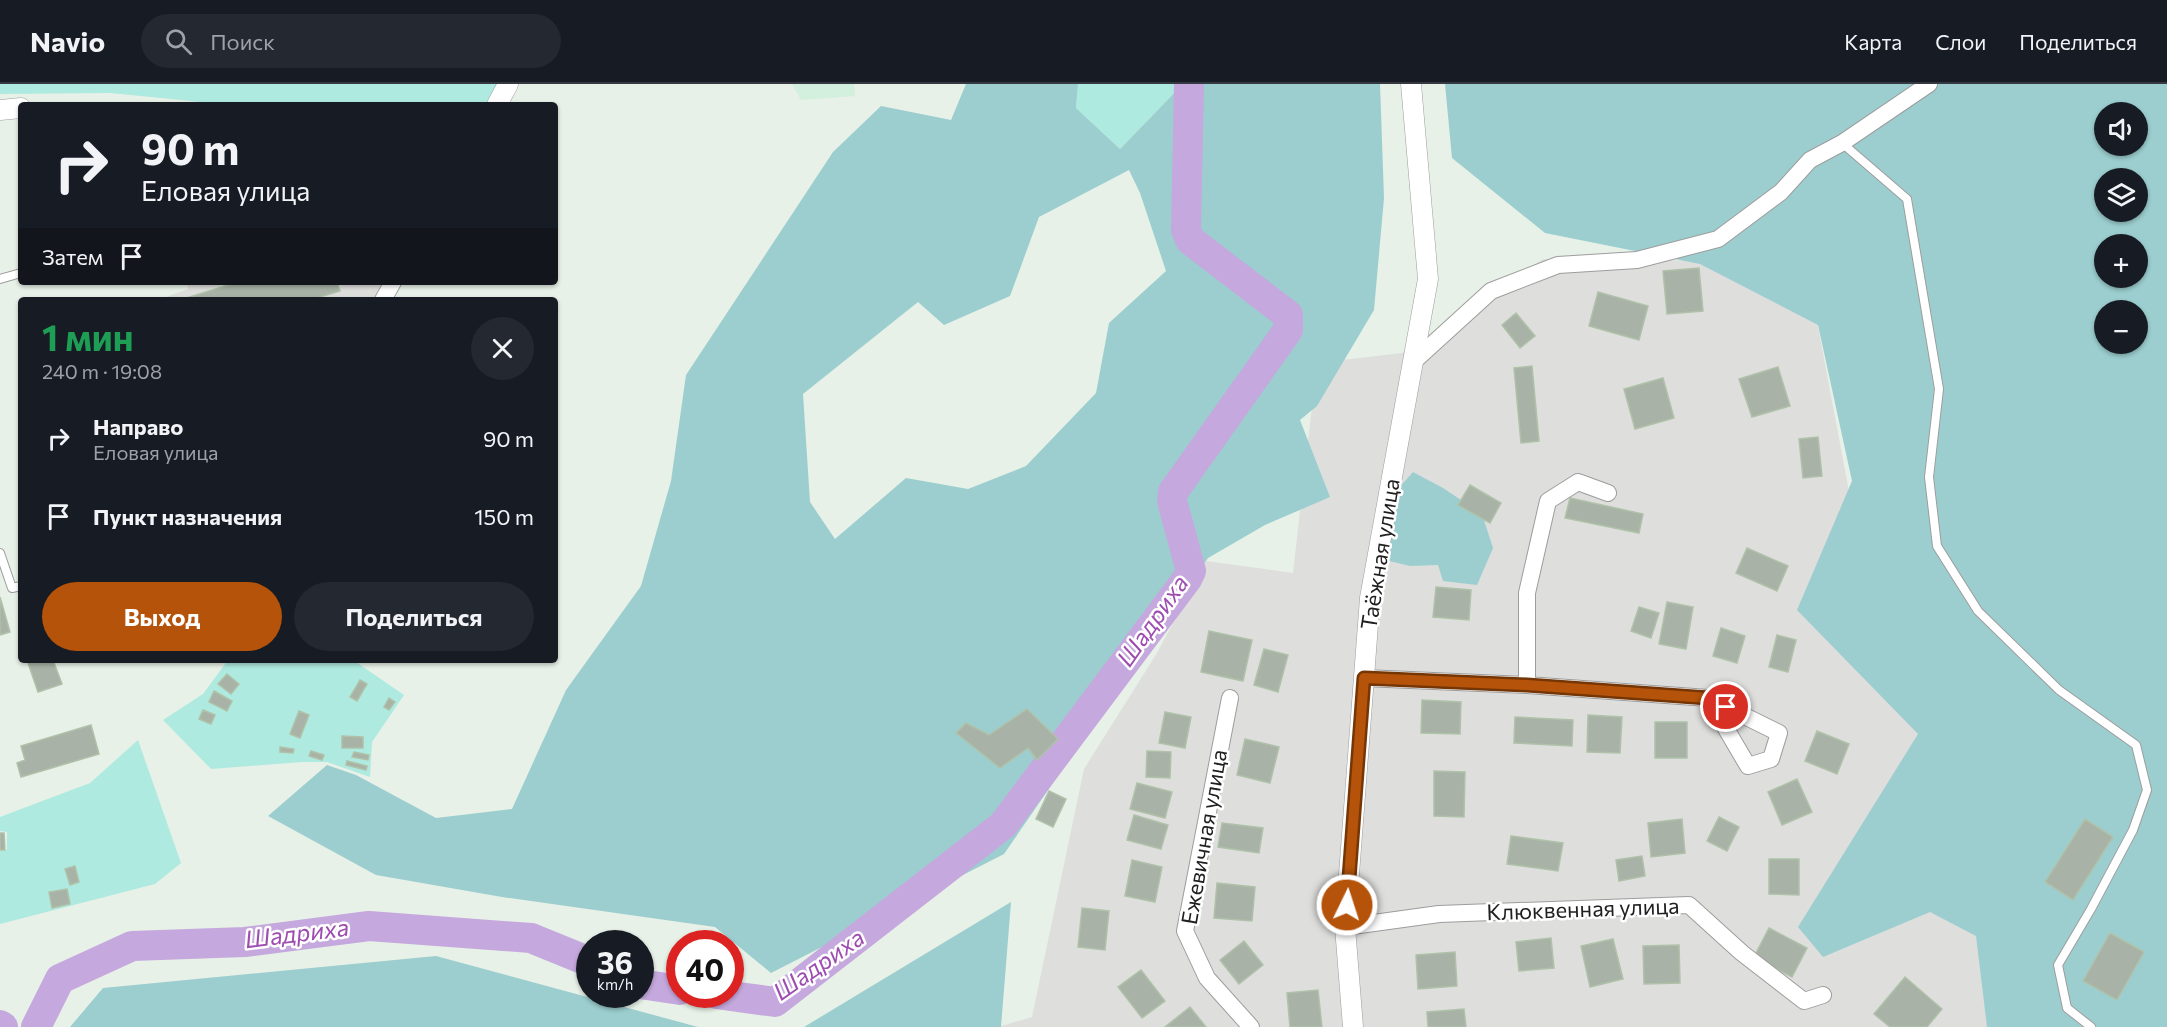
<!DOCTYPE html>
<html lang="ru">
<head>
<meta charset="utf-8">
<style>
  body { margin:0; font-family:Commissioner,sans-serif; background:#242831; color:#f1f3f6; height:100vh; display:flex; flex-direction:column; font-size:22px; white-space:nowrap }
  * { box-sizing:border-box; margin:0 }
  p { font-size:20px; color:#9ea1a6 }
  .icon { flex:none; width:33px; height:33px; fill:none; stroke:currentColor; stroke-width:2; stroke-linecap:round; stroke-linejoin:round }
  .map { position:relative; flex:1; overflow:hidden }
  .details { position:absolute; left:18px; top:213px; width:540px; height:366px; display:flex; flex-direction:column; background:#171b24; border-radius:6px; box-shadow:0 2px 4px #0004 }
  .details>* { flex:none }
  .top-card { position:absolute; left:18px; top:18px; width:540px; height:183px; border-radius:6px; box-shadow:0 2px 4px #0004; background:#171b24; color:#f1f3f6; overflow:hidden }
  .fabs { position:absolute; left:2094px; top:18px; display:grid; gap:12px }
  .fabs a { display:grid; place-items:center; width:54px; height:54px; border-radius:50%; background:#171b24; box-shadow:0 2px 4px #0004; font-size:30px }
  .speed { position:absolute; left:576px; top:846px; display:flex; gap:12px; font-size:30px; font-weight:700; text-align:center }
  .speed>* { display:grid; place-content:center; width:78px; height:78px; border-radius:50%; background:#171b24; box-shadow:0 2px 4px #0004; line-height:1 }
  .speed small { font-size:15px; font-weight:400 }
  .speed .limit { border:9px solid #d22; background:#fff; color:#111 }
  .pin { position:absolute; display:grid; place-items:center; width:51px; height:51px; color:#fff; margin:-26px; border:3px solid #fff; border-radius:50%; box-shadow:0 2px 6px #0007 }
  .me { position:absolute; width:66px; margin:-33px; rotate:4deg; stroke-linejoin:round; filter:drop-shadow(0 0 4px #0008) }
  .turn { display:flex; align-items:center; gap:21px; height:126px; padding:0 24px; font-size:27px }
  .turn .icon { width:78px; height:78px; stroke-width:2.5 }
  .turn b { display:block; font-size:42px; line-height:51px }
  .then { display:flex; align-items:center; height:57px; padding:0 24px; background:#0003; gap:12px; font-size:22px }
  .round { display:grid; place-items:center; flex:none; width:63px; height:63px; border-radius:32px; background:#242831 }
  .headline { display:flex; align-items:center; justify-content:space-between; height:102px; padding:0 24px }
  h1 { font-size:36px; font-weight:700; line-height:45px; color:#1e9e55 }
  .cta { display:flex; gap:12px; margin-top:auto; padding:12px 24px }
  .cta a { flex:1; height:69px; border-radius:36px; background:#b45309; color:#fff; font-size:24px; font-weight:700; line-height:69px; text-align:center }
  .cta a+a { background:#242831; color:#f1f3f6 }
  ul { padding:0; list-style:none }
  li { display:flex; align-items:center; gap:18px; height:78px; padding:0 24px }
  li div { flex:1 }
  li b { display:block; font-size:22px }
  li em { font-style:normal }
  header { display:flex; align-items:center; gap:36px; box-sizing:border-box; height:84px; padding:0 30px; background:#171b24; border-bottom:2px solid #363941 }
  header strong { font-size:28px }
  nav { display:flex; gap:33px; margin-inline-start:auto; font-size:21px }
  .search { width:420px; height:54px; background:#242831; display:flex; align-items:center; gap:15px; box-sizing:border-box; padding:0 21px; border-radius:33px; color:#9ea1a6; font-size:22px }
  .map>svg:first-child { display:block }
  .residential { fill:#dededd }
  .farmland { fill:#d3efdd }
  .grass { fill:#aeeadf }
  .forest { fill:#9ccecf; fill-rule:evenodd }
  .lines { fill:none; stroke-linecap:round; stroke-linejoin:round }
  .river { stroke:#c5a8dd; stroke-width:30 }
  .building { fill:#a9b2a6; stroke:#afc2a9; stroke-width:1.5 }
  .service-casing { stroke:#9d9d9d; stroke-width:10 }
  .minor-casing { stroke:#9d9d9d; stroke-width:18 }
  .tertiary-casing { stroke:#9d9d9d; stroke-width:21 }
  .service { stroke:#fff; stroke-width:8 }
  .minor { stroke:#fff; stroke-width:16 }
  .tertiary { stroke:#fff; stroke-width:20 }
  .route-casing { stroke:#753606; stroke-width:15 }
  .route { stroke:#b45309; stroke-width:10 }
  .labels { text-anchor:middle; stroke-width:5; stroke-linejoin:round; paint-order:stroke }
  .street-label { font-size:22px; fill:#202020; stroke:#fff }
  .water-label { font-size:24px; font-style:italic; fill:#9d4db0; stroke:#fff }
</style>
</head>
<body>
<header>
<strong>Navio</strong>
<div class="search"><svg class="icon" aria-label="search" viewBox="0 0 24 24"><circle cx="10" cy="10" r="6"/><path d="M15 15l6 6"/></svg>Поиск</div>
<nav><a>Карта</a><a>Слои</a><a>Поделиться</a></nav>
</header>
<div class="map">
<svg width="2167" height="943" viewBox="0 0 2167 943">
  <rect width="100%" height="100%" fill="#e7f1e7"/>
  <path class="residential" d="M1543,175L1742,177L1813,216L1869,514L2167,943H998L1032,933L1084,685L1157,569L1206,477L1293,489L1317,279L1402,269Z
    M186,198H387L378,216H158L188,205Z"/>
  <path class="farmland" d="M792,0H854L855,12L801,16Z"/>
  <path class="grass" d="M0,0H497L486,21H208L201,18L110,9L0,10Z
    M1078,0H1183L1120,65L1076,24Z
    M228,576H353L404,611L372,658L370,693L327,678H302L211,685L163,636L203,610Z
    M138,656L181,779L155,800L0,840V767L7,766V748L0,747V733L90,699Z"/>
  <path class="forest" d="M966,0H1078L1076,24L1120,65L1183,0H1380L1384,114L1374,226L1317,322L1300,336L1330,413L1265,441L1208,474L1004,770L771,889L715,843L502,813L376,791L268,732L327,681L356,691L436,734L512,725L566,606L641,502L671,397L686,291L833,68L881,22L951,36ZM1129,86L1140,109L1166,187L1109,239L1096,309L1026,382L968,405L906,394L835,455L810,418L803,310L918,218L944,241L1010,212L1039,133Z
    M1445,0H2167V943H1987L1976,852L1930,828L1823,873L1798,843L1918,650L1797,526L1852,397L1818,241L1700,180L1545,149L1452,74ZM2104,28H2138V62H2104ZM2104,94H2138V128H2104ZM2104,160H2138V194H2104ZM2104,226H2138V260H2104Z
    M1413,388L1443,404L1482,430L1493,464L1477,501L1443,497L1438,481L1410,482L1385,476L1397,406Z
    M1011,818L1001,943H804Z
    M436,872L698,943H70L103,904Z"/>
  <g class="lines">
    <path class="river" d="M640,900L680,906
      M716,910L775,918L1003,741L1187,495L1191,487L1172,417L1173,408L1288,246V231L1190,156L1186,146L1189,0
      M0,941L3,943
      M36,943L60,895L132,862L245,858L369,842L531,854L590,878"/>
  </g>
  <path class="building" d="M1699,184L1703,227L1667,230L1663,187Z
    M238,198H337L340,207L310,216H180Z
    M1598,208L1648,222L1639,256L1589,242Z
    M1516,229L1535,252L1520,264L1502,241Z
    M1532,282L1539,357L1521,359L1514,284Z
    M1778,283L1790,322L1752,333L1739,295Z
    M1663,294L1674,334L1635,345L1624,305Z
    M1818,353L1822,392L1803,394L1799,355Z
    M1470,401L1501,419L1490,439L1458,421Z
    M1570,414L1643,430L1639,449L1565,434Z
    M1747,464L1788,482L1777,507L1736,489Z
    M1436,503L1471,506L1469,536L1433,533Z
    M0,513L10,548L0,551Z
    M1667,518L1693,523L1686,565L1659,560Z
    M1639,523L1659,529L1651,554L1631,547Z
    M1721,544L1745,552L1737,579L1713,572Z
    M1209,547L1252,556L1243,597L1201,588Z
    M1777,551L1796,556L1788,588L1769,583Z
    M1264,565L1288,571L1278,608L1254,601Z
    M27,576H53L62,600L38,608Z
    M227,590L239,600L231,610L218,600Z
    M360,596L367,600L357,617L350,613Z
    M214,607L232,617L227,627L209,618Z
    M389,614L395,618L389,626L384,623Z
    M1422,616L1461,618L1460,650L1421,649Z
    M1027,625L1058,655L1037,676L1028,664L1000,684L956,649L966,639L989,651Z
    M203,626L215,631L211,640L199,635Z
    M299,627L309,631L300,654L290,650Z
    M1165,628L1191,633L1185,664L1159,659Z
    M1588,631L1622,633L1620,669L1587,668Z
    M1515,633L1573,636L1572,662L1514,659Z
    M1655,638H1687V674H1655Z
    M91,641L99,670L21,693L17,679L25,676L21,662Z
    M1817,647L1849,660L1837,690L1805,677Z
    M342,652L363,653V664H342Z
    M1245,655L1279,663L1270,699L1237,691Z
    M280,663L294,665L293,669L280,668Z
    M311,667L324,671L322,676L309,672Z
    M1147,667L1171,668L1170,694L1146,693Z
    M354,668L369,671L368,676L352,673Z
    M347,677L367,682L366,686L346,681Z
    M1434,687L1465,688L1464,733L1434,732Z
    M1797,695L1812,728L1782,741L1768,708Z
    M1137,699L1172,708L1165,734L1130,725Z
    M1049,707L1066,715L1053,743L1036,735Z
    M1134,731L1168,741L1161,765L1127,756Z
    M1719,733L1739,743L1727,767L1707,757Z
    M1682,735L1685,769L1651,773L1648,739Z
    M2085,735L2113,753L2073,816L2045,798Z
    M1222,739L1263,744L1259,769L1218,763Z
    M0,749H4L5,766H0Z
    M1511,752L1563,759L1558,787L1507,780Z
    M1642,772L1645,792L1619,797L1616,776Z
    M1769,775H1799V811L1769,810Z
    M1132,776L1162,783L1155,818L1125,812Z
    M75,782L79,798L70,801L65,785Z
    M1217,799L1255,803L1252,837L1214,834Z
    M67,805L70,820L52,824L49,808Z
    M1082,824L1109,827L1105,866L1078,863Z
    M1769,844L1807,864L1792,893L1754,873Z
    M2110,849L2144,868L2117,916L2083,897Z
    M1551,854L1554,884L1519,887L1516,858Z
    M1613,855L1623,895L1590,903L1581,862Z
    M1244,857L1263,881L1239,900L1220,876Z
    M1679,861L1680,899L1644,900L1643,862Z
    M1455,868L1457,902L1418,905L1416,871Z
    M1141,886L1165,917L1142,934L1118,903Z
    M1905,893L1942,925L1927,943H1890L1874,930Z
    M1318,906L1322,943H1290L1287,909Z
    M1190,923L1206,943H1165Z
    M1464,925L1466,943H1428L1427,928Z"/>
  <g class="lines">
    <defs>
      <path id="service" d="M1842,59L1907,115L1939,305L1929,393L1937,462L1978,527L2059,606L2136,661L2147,706L2133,746L2091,825L2058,881L2067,924L2091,943
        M0,195L21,189
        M0,469L12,504L21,502"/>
      <path id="minor" d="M383,216L393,198
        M1413,278L1491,207L1558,181L1637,176L1718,155L1781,108L1810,76L1842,59L1929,0
        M1364,594L1527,601L1708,614L1748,682L1771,675L1779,649L1708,614
        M1527,601V509L1548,417L1578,398L1608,409
        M1230,614L1185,847L1207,894L1251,943
        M1345,843L1439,830L1689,821L1742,869L1804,917L1823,911"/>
      <path id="tertiary" d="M497,21L508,0
        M0,26L21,24
        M1353,943L1345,843L1370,514L1428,195L1411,0"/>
    </defs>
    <use href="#service" class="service-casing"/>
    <use href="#minor" class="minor-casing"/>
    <use href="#tertiary" class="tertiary-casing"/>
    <use href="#service" class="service"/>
    <use href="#minor" class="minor"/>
    <use href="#tertiary" class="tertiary"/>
  </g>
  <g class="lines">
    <defs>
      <path id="route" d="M1347,821L1364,594L1527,601L1708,614L1726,623"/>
    </defs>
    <use href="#route" class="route-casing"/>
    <use href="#route" class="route"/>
  </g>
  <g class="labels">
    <g class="street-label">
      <text transform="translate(1380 470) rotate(-81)" y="8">Таёжная улица</text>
      <text transform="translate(1204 753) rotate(-80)" y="8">Ежевичная улица</text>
      <text transform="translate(1583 825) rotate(-2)" y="8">Клюквенная улица</text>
    </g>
    <g class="water-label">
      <text transform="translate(1153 537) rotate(-55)" y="8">Шадриха</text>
      <text transform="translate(297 850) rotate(-7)" y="8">Шадриха</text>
      <text transform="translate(819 881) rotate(-35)" y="8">Шадриха</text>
    </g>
  </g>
</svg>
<div class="fabs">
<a><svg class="icon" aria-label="sound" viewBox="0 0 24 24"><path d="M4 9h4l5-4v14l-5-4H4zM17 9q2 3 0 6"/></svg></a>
<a><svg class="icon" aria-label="layers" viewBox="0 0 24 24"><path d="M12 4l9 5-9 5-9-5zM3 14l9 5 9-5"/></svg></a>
<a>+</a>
<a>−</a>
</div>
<div class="speed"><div>36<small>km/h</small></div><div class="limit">40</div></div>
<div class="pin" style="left:1726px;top:623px;background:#d93025"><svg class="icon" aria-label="arrive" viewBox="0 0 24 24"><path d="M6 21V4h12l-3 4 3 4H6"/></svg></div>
<svg class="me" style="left:1347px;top:821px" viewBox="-20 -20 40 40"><circle r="17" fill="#b45309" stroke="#fff" stroke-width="3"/><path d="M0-11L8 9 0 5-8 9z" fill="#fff"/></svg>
<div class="top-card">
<div class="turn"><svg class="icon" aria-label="right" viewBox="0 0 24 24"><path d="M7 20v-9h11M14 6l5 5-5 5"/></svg><div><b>90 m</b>Еловая улица</div></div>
<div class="then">Затем<svg class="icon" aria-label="arrive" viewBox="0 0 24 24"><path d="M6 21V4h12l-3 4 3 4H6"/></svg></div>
</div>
<section class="details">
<div class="headline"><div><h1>1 мин</h1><p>240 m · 19:08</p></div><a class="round"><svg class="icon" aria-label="close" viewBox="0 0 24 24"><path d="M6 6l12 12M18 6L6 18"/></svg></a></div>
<ul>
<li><svg class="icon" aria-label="right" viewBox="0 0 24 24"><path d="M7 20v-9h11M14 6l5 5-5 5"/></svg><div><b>Направо</b><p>Еловая улица</p></div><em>90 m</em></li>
<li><svg class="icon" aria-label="arrive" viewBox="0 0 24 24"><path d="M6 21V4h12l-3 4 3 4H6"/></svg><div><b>Пункт назначения</b></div><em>150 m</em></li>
</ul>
<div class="cta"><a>Выход</a><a>Поделиться</a></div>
</section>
</div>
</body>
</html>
